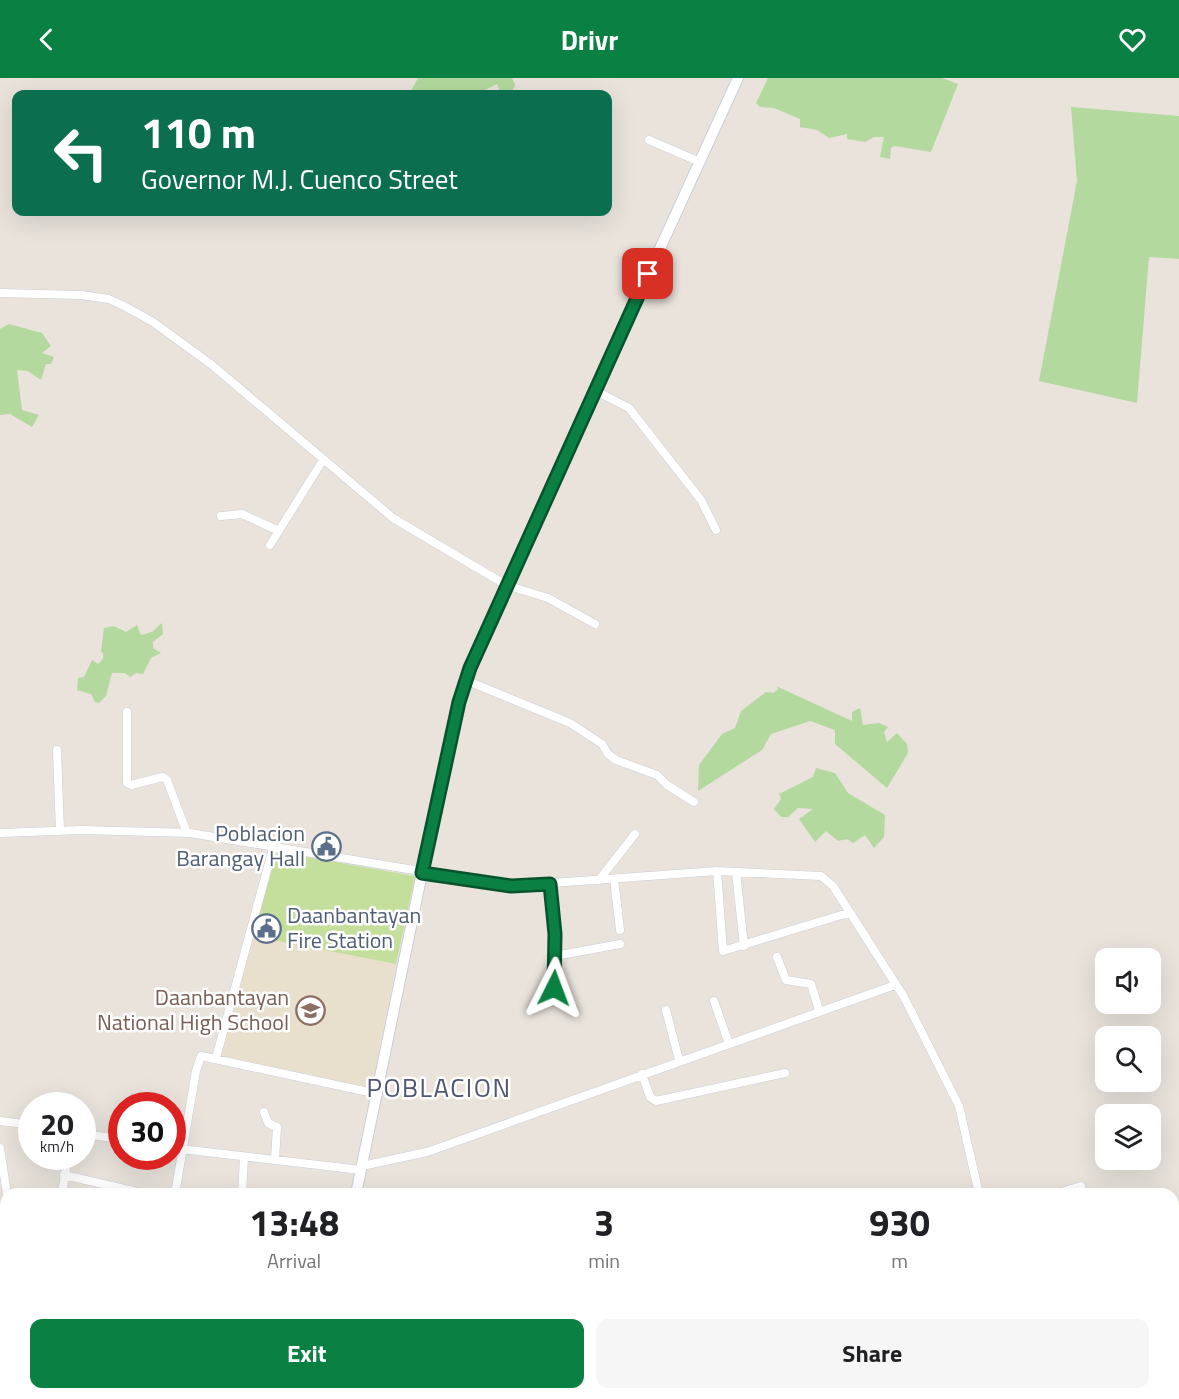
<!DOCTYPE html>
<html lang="en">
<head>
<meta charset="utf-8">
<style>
  body { margin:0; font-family:"Titillium Web",sans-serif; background:#f6f6f6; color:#202124; height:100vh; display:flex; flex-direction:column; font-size:22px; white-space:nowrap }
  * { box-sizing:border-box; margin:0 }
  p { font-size:20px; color:#757577 }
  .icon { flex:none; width:33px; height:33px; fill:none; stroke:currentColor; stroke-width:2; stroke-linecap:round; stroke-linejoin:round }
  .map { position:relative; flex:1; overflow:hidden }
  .side { position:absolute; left:0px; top:1110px; width:1179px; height:212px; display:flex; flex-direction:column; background:#fff; border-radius:18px 18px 0 0; box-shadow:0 6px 24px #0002 }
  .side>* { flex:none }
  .guide { position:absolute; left:12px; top:12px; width:600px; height:126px; border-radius:12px; box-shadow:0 6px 24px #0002; background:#0b6e4f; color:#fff; overflow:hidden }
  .fabs { position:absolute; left:1095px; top:870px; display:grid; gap:12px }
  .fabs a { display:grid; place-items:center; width:66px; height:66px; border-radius:12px; background:#fff; box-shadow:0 6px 24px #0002; font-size:30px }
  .speed { position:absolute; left:18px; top:1014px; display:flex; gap:12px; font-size:30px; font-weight:700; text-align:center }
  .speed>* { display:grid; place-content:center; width:78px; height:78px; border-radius:50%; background:#fff; box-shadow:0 6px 24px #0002; line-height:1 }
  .speed small { font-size:15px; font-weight:400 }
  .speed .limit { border:9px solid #d22; background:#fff; color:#111 }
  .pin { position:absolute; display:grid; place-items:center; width:51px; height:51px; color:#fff; margin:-26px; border-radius:12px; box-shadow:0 3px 9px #0006 }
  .me { position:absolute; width:66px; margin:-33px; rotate:3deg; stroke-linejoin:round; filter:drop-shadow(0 0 4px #0008) }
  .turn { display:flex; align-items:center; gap:21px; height:126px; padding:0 30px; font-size:27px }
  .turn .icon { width:78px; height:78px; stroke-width:2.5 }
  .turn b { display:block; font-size:42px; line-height:51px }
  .eta { display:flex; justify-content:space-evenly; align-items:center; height:102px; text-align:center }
  .eta b { font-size:36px; font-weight:700; line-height:42px }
  .primary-button { display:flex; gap:12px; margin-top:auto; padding:12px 30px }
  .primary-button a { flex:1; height:69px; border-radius:12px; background:#0b8043; color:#fff; font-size:24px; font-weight:700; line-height:69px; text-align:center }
  .primary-button a+a { background:#f6f6f6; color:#202124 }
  header { display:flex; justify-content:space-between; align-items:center; height:78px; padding:0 30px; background:#0b8043; color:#fff; font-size:27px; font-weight:700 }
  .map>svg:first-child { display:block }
  .industrial { fill:#dddce2 }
  .education { fill:#e9dfcd }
  .green { fill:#b3d99e }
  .pitch { fill:#c3df9b }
  .water { fill:#7bc6df }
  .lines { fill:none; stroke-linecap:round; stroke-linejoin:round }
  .street-casing { stroke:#cacdd8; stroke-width:9 }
  .secondary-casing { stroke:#cacdd8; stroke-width:12 }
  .primary-casing { stroke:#c3c3c3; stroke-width:14 }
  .street { stroke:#fff; stroke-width:8 }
  .secondary { stroke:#fff; stroke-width:10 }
  .primary { stroke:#dfc26b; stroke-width:12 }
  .route-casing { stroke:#07532c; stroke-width:15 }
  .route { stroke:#0b8043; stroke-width:10 }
  .labels { text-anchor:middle; stroke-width:5; stroke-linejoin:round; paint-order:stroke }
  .service-label { font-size:22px; fill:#4e5e75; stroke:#fff; text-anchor:end }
  .education-label { font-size:22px; fill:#785e54; stroke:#fff; text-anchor:end }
  .quarter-label { font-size:26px; letter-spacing:1.5px; fill:#4f5673; stroke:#fff }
</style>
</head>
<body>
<header><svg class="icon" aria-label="back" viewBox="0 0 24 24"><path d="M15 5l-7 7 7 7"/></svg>Drivr<svg class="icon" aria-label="heart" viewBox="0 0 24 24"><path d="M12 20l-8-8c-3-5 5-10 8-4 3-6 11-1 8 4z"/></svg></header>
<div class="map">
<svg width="1179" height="1321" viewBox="0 0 1179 1321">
  <rect width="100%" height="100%" fill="#e9e3dc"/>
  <path class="industrial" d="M0,1132L6,1133V1261L0,1255Z"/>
  <path class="education" d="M253,858L396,886L371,1014L221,979Z"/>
  <path class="green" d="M418,0H512L515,7L511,16H501L497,6L477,16H431L429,12L414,16L411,13Z
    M768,0H942L958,6L931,74L895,68L891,70L890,81L880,79L884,59H874L865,64L847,61V56L829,60L817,52L800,49V41L774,30L760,29L756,25Z
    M1071,29L1179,38V181L1149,179L1137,325L1039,303L1077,103Z
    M9,246L42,255L51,268L42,275L54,279L51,286H46L41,302L28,293L17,292L22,332L39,337L32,349L10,336L0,337V251Z
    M162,545L163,556L153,564V570L161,575L151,580L143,596L136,595L130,599L125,595H112L106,618L99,625L95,624L91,616L77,612L78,600L84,599L92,582L98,586L103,581V575L101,574L104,550L114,548L126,554L137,547L141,557L152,554Z
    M776,608L852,643V634L860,630L863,647L879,645L888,649L884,654L887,664L897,655L907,666L908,675L887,710L835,666V652L810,643L771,656L762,672L698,713L699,687L722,656L735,650L741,633L766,614L774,615L778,611Z
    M816,690L835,695L848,715L885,737L884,759L874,770L865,757L853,765L847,761L838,763L826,753L815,764L799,741L813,731L798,730L788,739H781L774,731L781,721L779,716L813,699Z"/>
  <path class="pitch" d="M277,774L415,798L396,886L253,858Z"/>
  <path class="water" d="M0,1255L6,1261V1316H85L86,1321H3L0,1318Z"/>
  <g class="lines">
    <defs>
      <path id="street" d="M649,62L700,84
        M0,215L81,217L109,221L126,229L153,244L212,287L393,440L506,507L548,520L595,546
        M594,312L629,330L701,422L716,452
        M221,438L242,436L279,453
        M270,467L323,382
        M465,602L570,645L602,666L608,676L616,682L657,697L667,707L694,724
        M127,634V705L131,707L163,699L167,702L187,755
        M57,672L60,753
        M0,755L82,752L190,755L511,808L717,793L821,798L833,808L904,919L959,1028L979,1116
        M717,793L723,873L848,835
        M736,794L744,868
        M614,801L620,852
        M599,802L635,756
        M550,806L555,856L554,910
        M555,878L620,866
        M777,879L786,902L811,906L819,932
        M714,923L729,966
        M666,932L679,982
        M216,980L273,770
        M642,996L650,1019L656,1023L785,995
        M264,1034L268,1045L277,1049L275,1082
        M0,1043L32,1047
        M82,1056L122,1061
        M0,1070L7,1116
        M172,1070L361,1092
        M362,1088L427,1074L895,907
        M64,1097L146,1116
        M62,1116L68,1078
        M175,1116L196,993L201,978L378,1016
        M242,1116L244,1079
        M1055,1116L1081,1108
        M151,1316L152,1321
        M292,1321L294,1316
        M358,1321L361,1316
        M530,1321L531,1316
        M1034,1321L1035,1316"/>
      <path id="secondary" d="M356,1116L422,795L465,602L506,507L738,0
        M949,1316L963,1321
        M235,1321L238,1316"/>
      <path id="primary" d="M341,1316L350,1321"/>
    </defs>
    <use href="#street" class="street-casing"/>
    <use href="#secondary" class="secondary-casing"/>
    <use href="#primary" class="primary-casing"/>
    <use href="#street" class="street"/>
    <use href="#secondary" class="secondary"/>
    <use href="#primary" class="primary"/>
  </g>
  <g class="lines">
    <defs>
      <path id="route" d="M554,910L555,856L550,806L511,808L422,795L459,624L470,590L648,196"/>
    </defs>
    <use href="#route" class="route-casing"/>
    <use href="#route" class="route"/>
  </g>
  <defs>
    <symbol id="civic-ring" viewBox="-11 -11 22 22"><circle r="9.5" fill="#fff" stroke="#5c6f8a" stroke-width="1.5"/><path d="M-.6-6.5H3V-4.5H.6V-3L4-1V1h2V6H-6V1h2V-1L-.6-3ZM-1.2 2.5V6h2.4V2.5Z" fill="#5c6f8a"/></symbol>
    <symbol id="school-ring" viewBox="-11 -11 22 22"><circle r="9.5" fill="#fff" stroke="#8d6e63" stroke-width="1.5"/><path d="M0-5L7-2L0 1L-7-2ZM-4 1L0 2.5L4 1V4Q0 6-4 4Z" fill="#8d6e63"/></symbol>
  </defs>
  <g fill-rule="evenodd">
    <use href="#civic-ring" x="310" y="752" width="33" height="33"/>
    <use href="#civic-ring" x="250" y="834" width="33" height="33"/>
    <use href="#school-ring" x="294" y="916" width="33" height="33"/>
  </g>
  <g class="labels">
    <g class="service-label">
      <text x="305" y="763">Poblacion<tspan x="305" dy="25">Barangay Hall</tspan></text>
      <text x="287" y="845" text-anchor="start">Daanbantayan<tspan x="287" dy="25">Fire Station</tspan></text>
    </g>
    <g class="education-label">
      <text x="289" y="927">Daanbantayan<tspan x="289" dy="25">National High School</tspan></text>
    </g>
    <g class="quarter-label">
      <text x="439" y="1019">POBLACION</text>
    </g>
  </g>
</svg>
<div class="fabs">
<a><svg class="icon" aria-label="sound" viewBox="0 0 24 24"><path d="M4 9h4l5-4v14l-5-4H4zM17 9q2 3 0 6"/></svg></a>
<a><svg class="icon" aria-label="search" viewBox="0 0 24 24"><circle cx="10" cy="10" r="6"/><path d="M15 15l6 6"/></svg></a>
<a><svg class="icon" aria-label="layers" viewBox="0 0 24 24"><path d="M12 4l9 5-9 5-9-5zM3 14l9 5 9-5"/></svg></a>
</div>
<div class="speed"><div>20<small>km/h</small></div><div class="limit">30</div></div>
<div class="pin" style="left:648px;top:196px;background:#d93025"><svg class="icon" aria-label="arrive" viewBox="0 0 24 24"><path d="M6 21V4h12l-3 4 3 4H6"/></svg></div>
<svg class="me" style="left:554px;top:910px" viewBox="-20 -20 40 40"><path d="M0-17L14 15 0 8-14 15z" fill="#0b8043" stroke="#fff" stroke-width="4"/></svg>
<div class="guide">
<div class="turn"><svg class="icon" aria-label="left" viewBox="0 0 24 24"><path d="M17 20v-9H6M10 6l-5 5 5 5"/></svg><div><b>110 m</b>Governor M.J. Cuenco Street</div></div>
</div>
<section class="side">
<div class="eta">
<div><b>13:48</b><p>Arrival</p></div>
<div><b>3</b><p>min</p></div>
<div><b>930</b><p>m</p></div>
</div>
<div class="primary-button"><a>Exit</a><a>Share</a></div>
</section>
</div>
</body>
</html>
